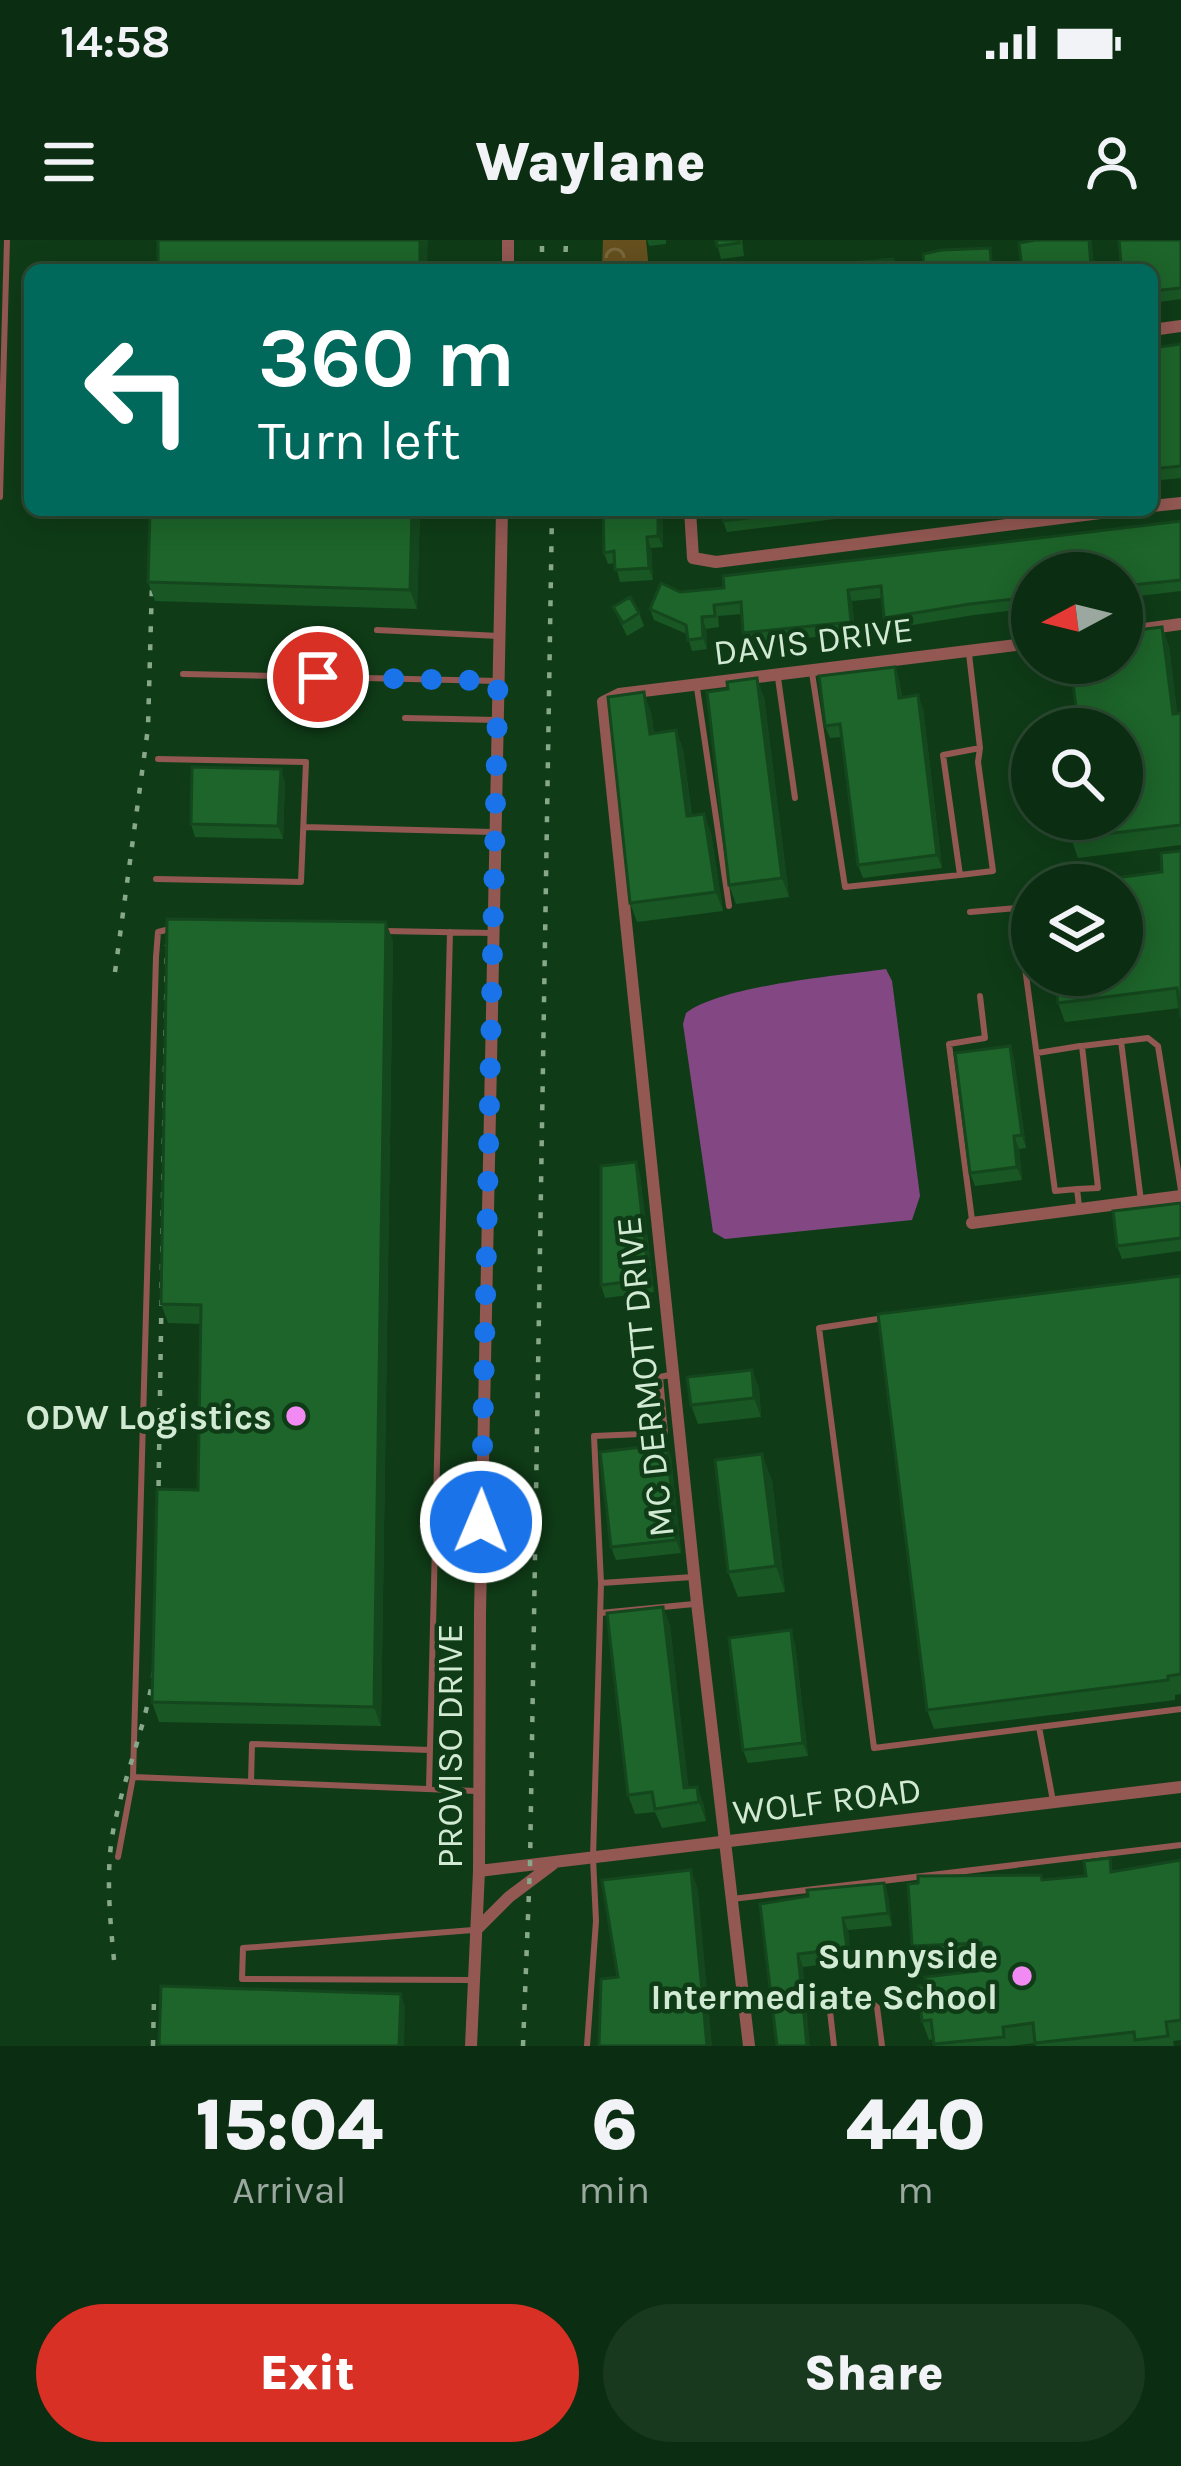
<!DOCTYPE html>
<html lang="en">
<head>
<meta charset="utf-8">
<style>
  body { margin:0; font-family:Karla,sans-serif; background:#19391f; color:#f1f3f6; height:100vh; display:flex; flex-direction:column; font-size:45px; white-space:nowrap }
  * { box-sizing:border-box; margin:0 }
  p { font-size:39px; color:#9aa89f }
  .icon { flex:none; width:66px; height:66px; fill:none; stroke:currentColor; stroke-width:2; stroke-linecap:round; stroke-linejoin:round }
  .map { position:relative; height:1806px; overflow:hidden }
  .sheet { display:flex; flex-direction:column; background:#0b2d11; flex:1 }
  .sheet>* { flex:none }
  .top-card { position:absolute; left:24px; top:24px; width:1134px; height:252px; border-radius:18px; box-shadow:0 6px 30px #0003,0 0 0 3px #2b4931; background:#00695c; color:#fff; overflow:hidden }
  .needle { width:78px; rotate:263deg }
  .tools { position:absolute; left:1011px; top:312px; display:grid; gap:24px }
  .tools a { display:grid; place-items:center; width:132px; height:132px; border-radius:50%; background:#0b2d11; box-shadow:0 6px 30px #0003,0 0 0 3px #2b4931; font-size:60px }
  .pin { position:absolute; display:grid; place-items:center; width:102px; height:102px; color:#fff; margin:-51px; border:6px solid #fff; border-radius:50%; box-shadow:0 3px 12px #0007 }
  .me { position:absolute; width:132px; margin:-66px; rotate:1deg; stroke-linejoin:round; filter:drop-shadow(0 0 9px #0008) }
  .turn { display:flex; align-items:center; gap:42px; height:252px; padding:0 36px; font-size:54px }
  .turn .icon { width:156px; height:156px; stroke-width:2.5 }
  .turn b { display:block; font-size:84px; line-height:102px }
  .eta { display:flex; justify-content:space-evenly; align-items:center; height:204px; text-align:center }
  .eta b { font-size:72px; font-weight:800; line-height:84px }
  .action { display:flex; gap:24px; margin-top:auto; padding:24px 36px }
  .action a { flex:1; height:138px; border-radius:72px; background:#d93025; color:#fff; font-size:48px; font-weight:800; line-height:138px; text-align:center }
  .action a+a { background:#19391f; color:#f1f3f6 }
  .status { display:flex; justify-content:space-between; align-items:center; height:84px; padding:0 60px; background:#0b2d11; direction:ltr }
  .status svg { height:33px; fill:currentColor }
  header { display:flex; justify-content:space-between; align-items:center; height:156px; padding:0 36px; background:#0b2d11; font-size:54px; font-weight:800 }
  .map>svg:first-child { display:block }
  .park { fill:url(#park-crowns) }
  .water { fill:#834884 }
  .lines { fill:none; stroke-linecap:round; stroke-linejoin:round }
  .lane { stroke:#935852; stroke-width:6 }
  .street { stroke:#935852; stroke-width:12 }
  .rail { stroke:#88a88b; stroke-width:4.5; stroke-dasharray:6 12; stroke-linecap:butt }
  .wall { fill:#195724 }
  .shaded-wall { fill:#14471d }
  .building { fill:#1d652a; stroke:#14471d; stroke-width:3 }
  .route { stroke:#1a73e8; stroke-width:21; stroke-dasharray:0 37.8 }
  .poi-dot { fill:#f28af3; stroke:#0f3c17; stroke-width:4.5 }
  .labels { text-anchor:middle; stroke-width:9; stroke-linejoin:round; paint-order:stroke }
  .street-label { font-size:36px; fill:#d2ead3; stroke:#0f3c17 }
  .poi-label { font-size:36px; font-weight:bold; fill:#d2ead3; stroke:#0f3c17; text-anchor:end }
</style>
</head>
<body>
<div class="status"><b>14:58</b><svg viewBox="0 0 49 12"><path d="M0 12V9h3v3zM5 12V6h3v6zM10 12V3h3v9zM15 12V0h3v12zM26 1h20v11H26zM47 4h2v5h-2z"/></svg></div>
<header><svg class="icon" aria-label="menu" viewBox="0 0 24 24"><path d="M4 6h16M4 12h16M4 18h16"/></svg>Waylane<svg class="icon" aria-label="person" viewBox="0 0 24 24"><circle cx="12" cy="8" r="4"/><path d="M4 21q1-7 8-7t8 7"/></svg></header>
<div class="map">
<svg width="1181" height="1806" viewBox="0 0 1181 1806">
  <defs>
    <pattern id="park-crowns" width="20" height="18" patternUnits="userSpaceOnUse" patternTransform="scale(3)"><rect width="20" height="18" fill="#65501e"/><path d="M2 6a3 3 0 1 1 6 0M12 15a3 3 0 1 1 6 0" fill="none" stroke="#7a693e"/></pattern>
  </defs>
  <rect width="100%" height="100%" fill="#0f3c17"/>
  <path class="park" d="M603,0H646L649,30H602Z"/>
  <path class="water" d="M886,729L892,741L920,956L912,980L725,999L713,992L683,784L686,773C724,745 837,736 886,729Z"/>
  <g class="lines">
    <path class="lane" d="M0,257L7,0
      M377,390L499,396
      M969,414L980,508L978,522L993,631L960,635L943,515L980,508
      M812,433L845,647L960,635
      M183,434L498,441
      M778,438L795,558
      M697,448L729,666
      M405,478L497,480
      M304,587L492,592
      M156,639L301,642L306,522L158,519
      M970,672L1017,668L1055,951L1077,949L1079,966
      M174,688L158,692L156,717L133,1537L476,1551
      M385,691L492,693
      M1121,801L1141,961
      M1037,813L1080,806
      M1077,949L1098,948L1082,806L1148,798L1158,806L1181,950
      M972,980L949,804L985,798L980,756
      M884,1078L819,1088L874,1508L1039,1487
      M601,1343L693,1337
      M600,1373L694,1364
      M251,1542L252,1504L430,1510
      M429,1549L450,692
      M1053,1561L1039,1487L1181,1469
      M118,1617L133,1537
      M732,1659L1181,1605
      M471,1740L242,1739L243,1708L473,1690
      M587,1806L596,1681L593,1618L601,1343L594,1196L665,1193L660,1137L674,1134
      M834,1806L830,1771L837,1763L868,1760L877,1767L882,1806"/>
    <path class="street" d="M508,30V0
      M1152,90L1181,86
      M1152,266L1181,263
      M690,270L693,318L716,322L1124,270
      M1122,392L1181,384
      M972,983L1181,956
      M479,1631L1181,1547
      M477,1689L509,1657L553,1624
      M471,1806L479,1631L480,1373L502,270
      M749,1806L697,1363L603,462L619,454L1032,403"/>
    <path class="rail" d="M542,30V0
      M565,30L566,0
      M115,732L148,488L154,270
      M158,1282L167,705
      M114,1720C110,1679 106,1638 112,1597C123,1534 150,1480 156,1414
      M153,1806L154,1758
      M523,1806L530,1625L552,270"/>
  </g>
  <path class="wall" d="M647,0H666V4L649,6Z
    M716,0H742L744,16L721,19Z
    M1036,0H1091L1094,26L1121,24L1181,0V59L1152,63V30H1022Z
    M1181,104V238L1152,241V202L1155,201Z
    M150,270H420L417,369L155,361L148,342Z
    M603,270H662L663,307L651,308L653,340L620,342L615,323L608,324L604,313Z
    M722,270H911L727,292L723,281Z
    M1181,281V351L1122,358V333H1032V368L974,375L888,389L884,378L882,358L852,361L855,393L747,404L743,393L742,374L718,376L719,387L706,389L707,409L692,411L687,394L654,380L650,369L680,352L724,348Z
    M613,367L639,373L644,386L627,396Z
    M1162,387L1169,407L1177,473H1181V605L1078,618L1071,598Z
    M895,427L899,440L902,457L923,468L942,628L863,638L858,625L842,497L830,498L825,486Z
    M728,449L764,457L789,657L736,664L729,645Z
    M651,472L654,493L676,490L683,510L692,576L711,593L723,671L637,682L630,663Z
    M285,542L283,599L195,597L191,584Z
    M1162,632L1180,768L1065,782L1058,763Z
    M393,701L381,1486L159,1482L152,1462L198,1250L201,1084L168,1083L161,1064Z
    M1010,806L1014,819L1026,908L1019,909L1022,940L975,946L970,933Z
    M640,935L654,1052L605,1058L601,1045Z
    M1181,963V1011L1122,1019L1117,1006Z
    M1181,1036V1454L1175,1455V1460L934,1489L927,1470Z
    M752,1130L759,1149L761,1177L698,1184L691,1165Z
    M671,1217L681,1313L616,1320L611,1307Z
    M772,1240L785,1352L738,1357L728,1332Z
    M663,1367L670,1386L688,1548L697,1547L704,1566L706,1581L662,1588L655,1572L635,1574L628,1555Z
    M795,1403L808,1516L748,1523L743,1510Z
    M1181,1620V1800L1173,1801L1174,1806H1036L1035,1803L1010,1806H935L934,1799L929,1800L922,1781L986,1730L985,1722L919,1725L912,1706L918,1643L1041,1635L1043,1640L1114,1631Z
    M884,1643L888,1656L892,1686L848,1690L851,1721L803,1727L777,1806L808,1656Z"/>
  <path class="shaded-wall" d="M420,0H428L427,30H420Z
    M1089,0H1091L1092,4L1094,30H1092Z
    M412,270H420L417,369L410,350Z
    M658,270H662L663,307L658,296Z
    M647,297L651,308L653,340L649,328Z
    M848,350L852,361L855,393L851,382Z
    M702,377L706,389L707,409L703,398Z
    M1162,387L1169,407L1180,493L1173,474Z
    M895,427L899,440L903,471L899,458Z
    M757,438L764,457L789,657L782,638Z
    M644,452L651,472L657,513L650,494Z
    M918,455L923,468L942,628L937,615Z
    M676,490L683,510L694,596L687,576Z
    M281,529L285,542L283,599L278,586Z
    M704,574L711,593L723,671L716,652Z
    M386,682L393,701L381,1486L374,1467Z
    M1010,806L1014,819L1026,908L1022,895Z
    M1014,896L1019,909L1022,940L1017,927Z
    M636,922L640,935L654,1052L649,1039Z
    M752,1130L759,1149L761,1177L754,1158Z
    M667,1204L671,1217L681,1313L676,1300Z
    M762,1214L772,1240L785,1352L776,1326Z
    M663,1367L670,1386L691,1568L684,1548Z
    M791,1390L795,1403L808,1516L803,1503Z
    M697,1547L704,1566L706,1581L699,1562Z
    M691,1630L698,1649L712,1806H707Z
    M884,1643L888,1656L892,1686L888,1673Z
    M843,1678L848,1690L851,1721L847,1708Z
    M798,1714L803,1727L810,1806H807Z
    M401,1754L405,1767L404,1806H399Z"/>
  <path class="building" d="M158,0H420V30H158Z
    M716,0H739V3L717,6Z
    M1036,0H1089L1091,26L1121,24L1119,0H1181V48L1152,51V30H1022L1019,3Z
    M990,8L992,30H924L923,14L942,10Z
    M893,19L894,30H794V29Z
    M1181,104V226L1152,229V202L1155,201L1152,173V108Z
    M150,270H412L410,350L148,342Z
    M603,270H658V296L647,297L649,328L615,330L614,311L604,313Z
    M722,270H813L723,281Z
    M1181,281V340L1122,346V333H1032V357L970,364L884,378L881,346L848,350L851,382L743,393L741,362L714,365L715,376L702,377L703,398L688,400L686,385L650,369L661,343L680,352L724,348L723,336Z
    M630,357L639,373L623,383L613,367Z
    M1162,387L1173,474L1181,473V585L1071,598L1069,579H1122V489H1079L1070,423H1122V392Z
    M895,427L899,458L918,455L937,615L858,625L840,484L825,486L819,436Z
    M757,438L782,638L729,645L707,452L728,449L727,442Z
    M644,452L650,494L676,490L687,576L704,574L716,652L630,663L608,457Z
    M192,527L281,529L278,586L191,584Z
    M1181,611V777L1177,748L1058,763L1054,735H1122V645H1060L1162,632L1161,613Z
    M167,679L386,682L374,1467L152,1462L157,1249L198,1250L201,1065L161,1064Z
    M1010,806L1022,895L1014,896L1017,927L970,933L955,813Z
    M636,922L649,1039L601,1045V926Z
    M1181,963V998L1117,1006L1113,971Z
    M1181,1036V1434L1168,1436V1440L927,1470L878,1074Z
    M752,1130L754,1158L691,1165L687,1137Z
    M667,1204L676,1300L611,1307L600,1212Z
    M762,1214L776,1326L728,1332L715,1220Z
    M663,1367L684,1548L697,1547L699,1562L655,1569L652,1552L628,1555L607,1373Z
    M791,1390L803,1503L743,1510L729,1398Z
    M1110,1618L1111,1632L1181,1620V1780L1166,1782L1168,1796L1135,1800L1134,1792L1035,1803L1033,1783L1003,1787L1004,1797L934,1804L931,1780L922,1781L918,1746L926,1745L925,1737L986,1730L981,1703L912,1706L908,1644L918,1643V1636L1041,1635L1042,1640L1086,1636L1084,1621Z
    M691,1630L707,1806H599L601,1739L618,1737L602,1640Z
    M884,1643L888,1673L843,1678L847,1708L798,1714L807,1806H777L760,1664L808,1656L807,1650Z
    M161,1746L401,1754L399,1806H159Z"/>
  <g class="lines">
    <path class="route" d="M318,437L498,441L481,1282"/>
  </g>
  <g class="poi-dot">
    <circle cx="296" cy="1176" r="12"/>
    <circle cx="1022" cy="1736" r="12"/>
  </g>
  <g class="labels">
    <g class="street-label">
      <text transform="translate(813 400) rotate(-7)" y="13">DAVIS DRIVE</text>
      <text transform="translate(644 1137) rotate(-96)" y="13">MC DERMOTT DRIVE</text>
      <text transform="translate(449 1506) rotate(-90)" y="13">PROVISO DRIVE</text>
      <text transform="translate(827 1560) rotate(-7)" y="13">WOLF ROAD</text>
    </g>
    <g class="poi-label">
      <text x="272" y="1189">ODW Logistics</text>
      <text x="998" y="1728">Sunnyside<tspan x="998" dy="41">Intermediate School</tspan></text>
    </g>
  </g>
</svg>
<div class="tools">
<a><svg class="needle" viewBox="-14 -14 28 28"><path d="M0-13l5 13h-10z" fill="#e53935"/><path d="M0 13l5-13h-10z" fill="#9aa89f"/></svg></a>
<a><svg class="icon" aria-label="search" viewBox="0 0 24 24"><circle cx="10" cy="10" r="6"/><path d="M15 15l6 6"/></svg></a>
<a><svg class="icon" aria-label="layers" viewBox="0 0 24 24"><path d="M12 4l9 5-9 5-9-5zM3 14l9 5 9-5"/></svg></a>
</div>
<div class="pin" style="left:318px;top:437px;background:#d93025"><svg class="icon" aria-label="arrive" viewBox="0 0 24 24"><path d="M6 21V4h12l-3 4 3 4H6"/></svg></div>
<svg class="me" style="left:481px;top:1282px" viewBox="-20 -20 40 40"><circle r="17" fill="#1a73e8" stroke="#fff" stroke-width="3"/><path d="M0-11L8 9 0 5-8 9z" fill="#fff"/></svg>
<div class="top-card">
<div class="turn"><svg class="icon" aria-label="left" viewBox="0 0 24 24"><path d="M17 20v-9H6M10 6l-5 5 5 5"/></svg><div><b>360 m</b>Turn left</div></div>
</div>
</div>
<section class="sheet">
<div class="eta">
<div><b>15:04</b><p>Arrival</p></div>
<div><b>6</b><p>min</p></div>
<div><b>440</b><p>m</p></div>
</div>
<div class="action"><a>Exit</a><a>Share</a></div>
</section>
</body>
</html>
